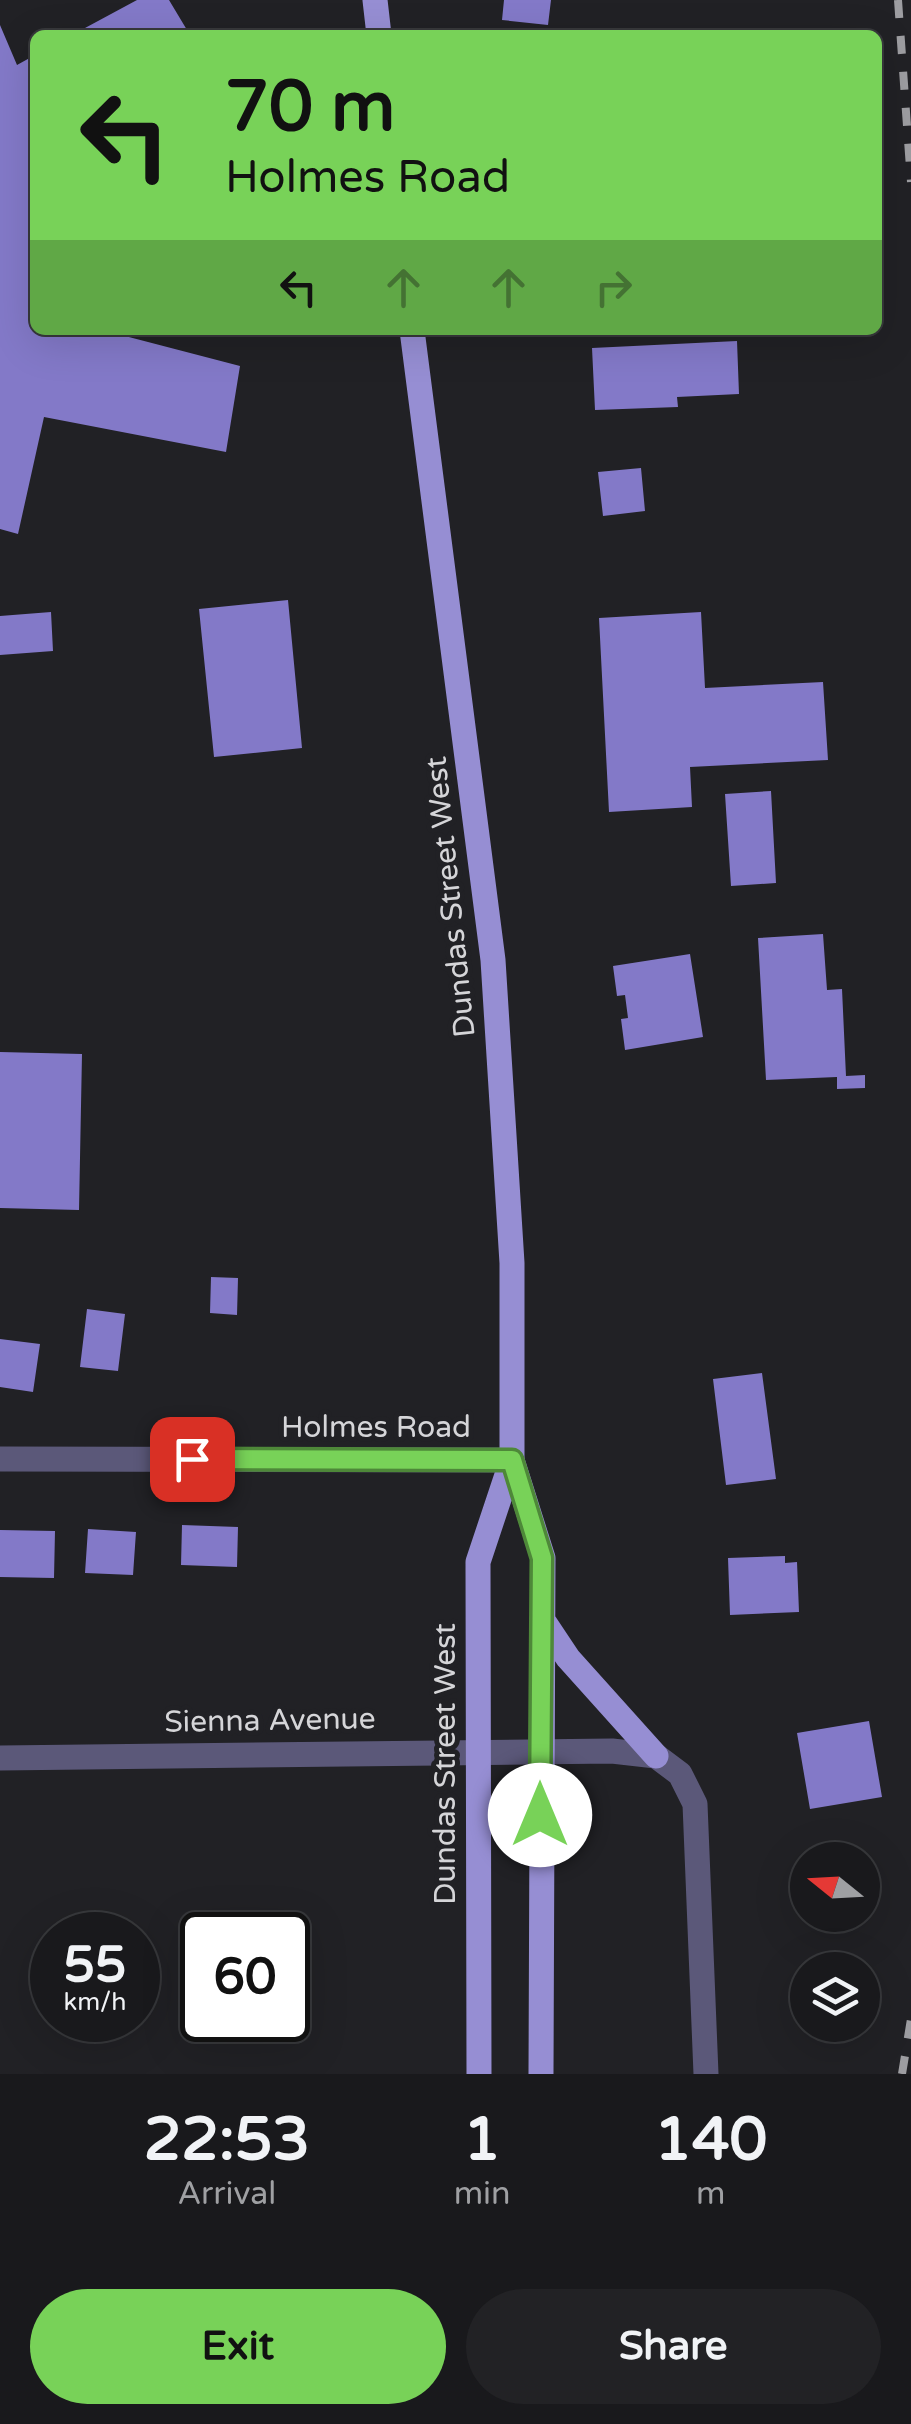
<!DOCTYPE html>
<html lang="en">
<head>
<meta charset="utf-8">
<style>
  body { margin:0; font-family:"Varela Round",sans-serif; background:#222225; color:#f1f3f6; height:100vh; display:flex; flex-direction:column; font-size:38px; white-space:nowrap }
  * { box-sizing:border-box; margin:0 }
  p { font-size:32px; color:#9fa0a3 }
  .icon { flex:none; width:55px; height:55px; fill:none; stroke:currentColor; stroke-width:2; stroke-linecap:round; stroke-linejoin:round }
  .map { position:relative; height:2074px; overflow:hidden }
  .details { display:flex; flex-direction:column; background:#19191c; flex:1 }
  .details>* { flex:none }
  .top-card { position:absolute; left:30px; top:30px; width:852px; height:305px; border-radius:15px; box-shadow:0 10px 40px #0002,0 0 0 2px #37383b; background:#78d258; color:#111; overflow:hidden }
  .needle { width:65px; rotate:288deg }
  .fabs { position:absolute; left:790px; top:1842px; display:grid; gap:20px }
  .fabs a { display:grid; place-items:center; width:90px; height:90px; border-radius:50%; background:#19191c; box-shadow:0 10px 40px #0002,0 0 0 2px #37383b; font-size:50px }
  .speed { position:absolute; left:30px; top:1912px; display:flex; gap:20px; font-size:50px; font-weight:700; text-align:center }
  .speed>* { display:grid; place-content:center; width:130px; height:130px; border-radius:50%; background:#19191c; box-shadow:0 10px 40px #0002,0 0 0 2px #37383b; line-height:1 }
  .speed small { font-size:25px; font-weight:400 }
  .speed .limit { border:5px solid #111; border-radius:15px; background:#fff; color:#111 }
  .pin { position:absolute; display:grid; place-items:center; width:85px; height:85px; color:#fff; margin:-42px; border-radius:20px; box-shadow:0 5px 15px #0006 }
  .me { position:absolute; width:110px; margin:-55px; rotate:0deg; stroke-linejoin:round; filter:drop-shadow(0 0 8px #0008) }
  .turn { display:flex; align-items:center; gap:35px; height:210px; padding:0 30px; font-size:45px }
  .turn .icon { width:130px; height:130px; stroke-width:2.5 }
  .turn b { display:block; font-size:70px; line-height:85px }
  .lanes { display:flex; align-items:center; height:95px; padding:0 30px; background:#0003; justify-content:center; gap:50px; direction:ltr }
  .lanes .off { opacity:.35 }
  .eta { display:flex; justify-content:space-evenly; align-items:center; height:170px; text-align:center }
  .eta b { font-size:60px; font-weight:700; line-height:70px }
  .button { display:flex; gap:20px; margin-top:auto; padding:20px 30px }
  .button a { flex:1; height:115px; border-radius:60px; background:#78d258; color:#111; font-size:40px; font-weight:700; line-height:115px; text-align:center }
  .button a+a { background:#222225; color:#f1f3f6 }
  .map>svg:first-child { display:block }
  .building { fill:#8379c8 }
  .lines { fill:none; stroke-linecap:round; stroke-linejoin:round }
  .minor { stroke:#5b5879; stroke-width:25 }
  .tertiary { stroke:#5b5879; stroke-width:25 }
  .primary { stroke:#968ed3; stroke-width:25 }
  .rail { stroke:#9d9da1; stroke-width:8; stroke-dasharray:18 18; stroke-linecap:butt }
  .route-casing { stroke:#4e8839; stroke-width:25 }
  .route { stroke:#78d258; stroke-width:18 }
  .labels { text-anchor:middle; stroke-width:10; stroke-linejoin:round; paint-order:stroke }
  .street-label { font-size:30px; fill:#d5d5d8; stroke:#212125 }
</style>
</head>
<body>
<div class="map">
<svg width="911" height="2074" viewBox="0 0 911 2074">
  <rect width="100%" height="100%" fill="#212125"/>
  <path class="building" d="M137,0H169L190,35H72Z
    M504,0H551L548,25L502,20Z
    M0,25L17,65L35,55V330H102L240,366L226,452L44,417L18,534L0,529Z
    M737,341L739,394L677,397L678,407L595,410L592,348Z
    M641,468L645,511L603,516L598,472Z
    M288,600L302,748L214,757L199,609Z
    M51,612L53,651L0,655V616Z
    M701,612L705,688L823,682L828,760L690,767L692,807L609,812L599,618Z
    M771,791L776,883L731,886L725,794Z
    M823,934L827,990L842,989L846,1076L865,1075V1088L837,1089V1077L766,1080L758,938Z
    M690,954L703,1037L625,1050L621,1019L628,1018L625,995L617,996L613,966Z
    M0,1052L82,1054L79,1210L0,1208Z
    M211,1277L238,1278L237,1315L210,1313Z
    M87,1309L125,1314L118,1371L80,1367Z
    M0,1339L40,1344L33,1392L0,1387Z
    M762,1373L776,1479L726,1485L713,1379Z
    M182,1525L238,1527L237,1567L181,1565Z
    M88,1529L136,1532L133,1575L85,1573Z
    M0,1530L55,1531L54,1578L0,1577Z
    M785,1556V1563L797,1562L799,1612L730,1615L728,1558Z
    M869,1721L882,1797L810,1809L797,1733Z"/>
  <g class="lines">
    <path class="minor" d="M0,1459L512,1460"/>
    <path class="tertiary" d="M0,1758L612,1751L656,1756L680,1774L695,1804L706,2074"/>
    <path class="primary" d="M375,0L379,35
      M412,330L493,960L512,1263V1460L543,1558L541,2074
      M542,1619L568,1658L656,1756
      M479,2074L478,1562L512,1460"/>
    <path class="rail" d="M898,0L911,182
      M902,2074L911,2019"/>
  </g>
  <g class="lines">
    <defs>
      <path id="route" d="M192,1459L512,1460L542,1558L540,1815"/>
    </defs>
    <use href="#route" class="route-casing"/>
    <use href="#route" class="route"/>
  </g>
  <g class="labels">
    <g class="street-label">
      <text transform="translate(450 897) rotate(-96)" y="10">Dundas Street West</text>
      <text x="376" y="1437">Holmes Road</text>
      <text transform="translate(270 1720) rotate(-1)" y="10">Sienna Avenue</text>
      <text transform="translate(445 1764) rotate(-90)" y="10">Dundas Street West</text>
    </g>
  </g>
</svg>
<div class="fabs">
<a><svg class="needle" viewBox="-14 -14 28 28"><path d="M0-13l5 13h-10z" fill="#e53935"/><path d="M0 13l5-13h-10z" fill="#9fa0a3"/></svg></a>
<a><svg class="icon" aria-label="layers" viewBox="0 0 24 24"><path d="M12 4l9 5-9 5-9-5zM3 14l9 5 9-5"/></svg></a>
</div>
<div class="speed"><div>55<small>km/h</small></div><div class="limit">60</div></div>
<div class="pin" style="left:192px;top:1459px;background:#d93025"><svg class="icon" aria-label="arrive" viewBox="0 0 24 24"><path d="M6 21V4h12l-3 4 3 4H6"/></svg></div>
<svg class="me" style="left:540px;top:1815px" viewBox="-20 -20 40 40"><circle r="19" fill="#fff"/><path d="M0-13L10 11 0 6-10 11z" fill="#78d258"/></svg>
<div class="top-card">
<div class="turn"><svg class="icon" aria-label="left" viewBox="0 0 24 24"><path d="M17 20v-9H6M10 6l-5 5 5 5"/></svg><div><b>70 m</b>Holmes Road</div></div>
<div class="lanes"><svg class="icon" aria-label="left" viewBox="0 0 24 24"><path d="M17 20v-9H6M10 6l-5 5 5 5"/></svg><svg class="icon off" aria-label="ahead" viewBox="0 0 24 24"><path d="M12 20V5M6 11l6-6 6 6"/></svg><svg class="icon off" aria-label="ahead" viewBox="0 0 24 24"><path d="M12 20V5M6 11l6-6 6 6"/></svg><svg class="icon off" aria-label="right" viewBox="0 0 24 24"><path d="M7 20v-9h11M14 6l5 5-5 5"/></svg></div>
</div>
</div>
<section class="details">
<div class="eta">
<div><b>22:53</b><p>Arrival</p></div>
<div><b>1</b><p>min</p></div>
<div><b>140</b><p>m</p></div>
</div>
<div class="button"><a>Exit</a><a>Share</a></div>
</section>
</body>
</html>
